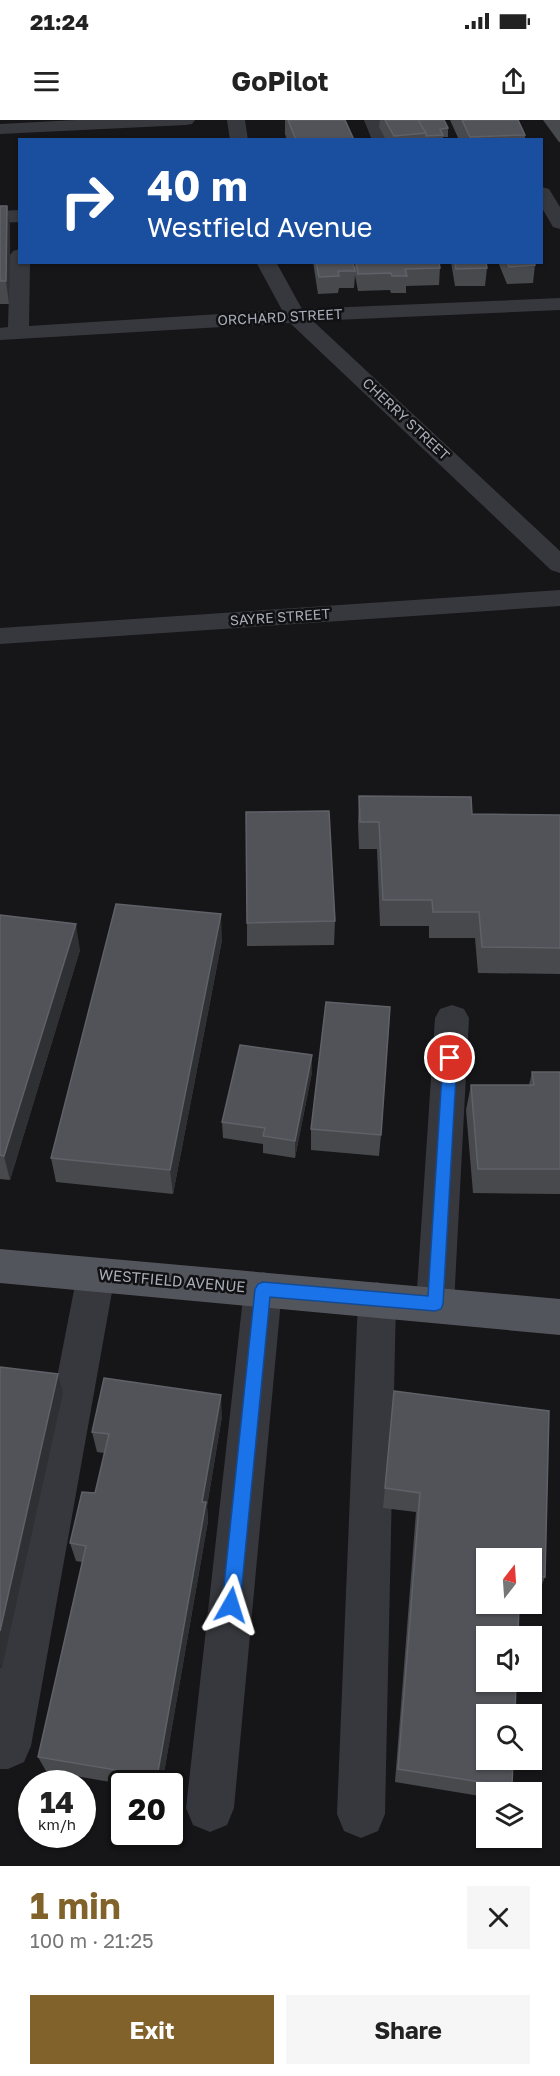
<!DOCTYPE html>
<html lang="en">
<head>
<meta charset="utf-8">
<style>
  body { margin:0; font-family:"Golos Text",sans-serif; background:#f6f6f6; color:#222; height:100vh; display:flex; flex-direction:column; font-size:22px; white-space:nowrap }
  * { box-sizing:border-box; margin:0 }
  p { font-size:20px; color:#767676 }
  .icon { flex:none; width:33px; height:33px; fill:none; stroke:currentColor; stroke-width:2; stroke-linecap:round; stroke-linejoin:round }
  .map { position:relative; height:1746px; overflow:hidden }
  .details { display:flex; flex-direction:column; background:#fff; flex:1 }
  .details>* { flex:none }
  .guide { position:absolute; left:18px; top:18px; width:525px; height:126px; border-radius:0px; box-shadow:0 2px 4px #0004; background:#1a4fa0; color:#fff; overflow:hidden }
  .needle { width:39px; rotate:17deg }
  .buttons { position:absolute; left:476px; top:1428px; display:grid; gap:12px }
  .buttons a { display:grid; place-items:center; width:66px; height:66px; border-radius:0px; background:#fff; box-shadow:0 2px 4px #0004; font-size:30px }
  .speed { position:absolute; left:18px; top:1650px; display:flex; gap:12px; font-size:30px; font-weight:700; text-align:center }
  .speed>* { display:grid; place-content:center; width:78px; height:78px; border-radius:50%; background:#fff; box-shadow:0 2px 4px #0004; line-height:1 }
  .speed small { font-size:15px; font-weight:400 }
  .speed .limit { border:3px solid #111; border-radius:9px; background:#fff; color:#111 }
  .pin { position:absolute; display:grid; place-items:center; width:51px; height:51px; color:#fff; margin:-26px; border:3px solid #fff; border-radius:50%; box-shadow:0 2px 6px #0007 }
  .me { position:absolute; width:66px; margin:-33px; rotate:6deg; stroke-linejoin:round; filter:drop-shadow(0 0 4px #0008) }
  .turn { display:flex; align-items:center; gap:21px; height:126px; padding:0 30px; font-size:27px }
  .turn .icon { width:78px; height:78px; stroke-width:2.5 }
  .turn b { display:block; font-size:42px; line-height:51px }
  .round { display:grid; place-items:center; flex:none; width:63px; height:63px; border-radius:0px; background:#f6f6f6 }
  .head { display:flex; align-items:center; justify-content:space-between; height:102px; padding:0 30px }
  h1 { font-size:36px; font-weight:700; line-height:45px; color:#80622a }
  .primary-button { display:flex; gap:12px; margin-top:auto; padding:12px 30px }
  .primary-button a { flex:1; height:69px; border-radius:0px; background:#80622a; color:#fff; font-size:24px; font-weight:700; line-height:69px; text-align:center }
  .primary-button a+a { background:#f6f6f6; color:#222 }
  .status { display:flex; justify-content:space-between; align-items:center; height:42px; padding:0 30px; background:#fff; direction:ltr }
  .status svg { height:16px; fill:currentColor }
  header { display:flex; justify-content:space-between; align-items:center; height:78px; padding:0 30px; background:#fff; font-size:27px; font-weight:700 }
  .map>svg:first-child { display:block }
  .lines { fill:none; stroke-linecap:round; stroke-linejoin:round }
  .minor { fill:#37383d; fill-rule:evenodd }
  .major { fill:#53555c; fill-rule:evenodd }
  .wall { fill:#47494d }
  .shaded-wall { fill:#2f3033 }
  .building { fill:#525359; stroke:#5f6168; stroke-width:1.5 }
  .route { fill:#1a73e8; stroke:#114b97; stroke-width:1.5 }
  .labels { text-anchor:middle; stroke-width:5; stroke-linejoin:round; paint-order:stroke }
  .far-street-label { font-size:14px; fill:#a8adb8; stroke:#111113 }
  .street-label { font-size:15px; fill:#a8adb8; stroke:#111113 }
</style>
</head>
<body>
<div class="status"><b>21:24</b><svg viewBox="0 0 49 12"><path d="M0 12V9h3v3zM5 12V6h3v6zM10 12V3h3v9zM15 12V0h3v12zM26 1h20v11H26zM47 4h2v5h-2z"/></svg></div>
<header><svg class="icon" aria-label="menu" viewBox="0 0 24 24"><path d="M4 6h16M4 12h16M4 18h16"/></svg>GoPilot<svg class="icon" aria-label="share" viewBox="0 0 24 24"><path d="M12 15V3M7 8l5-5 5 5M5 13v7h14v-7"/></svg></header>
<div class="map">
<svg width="560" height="1746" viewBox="0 0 560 1746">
  <rect width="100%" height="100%" fill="#161618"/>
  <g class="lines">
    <path class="minor" d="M76,0H195L192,4L186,5L0,14V4Z
      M227,0H245L248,20H230Z
      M364,0H382L390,20H372Z
      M542,67L549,69L560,87V109L553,107L542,88Z
      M20,90V102L0,103V91Z
      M20,129V142H30L29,206L282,190L256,142H276L302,189L560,178V190L313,201L560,431V453L551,450L290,203L0,220V208L8,207L10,135L13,131Z
      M560,470V486L0,524V508Z
      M452,885L464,889L469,898L454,1184L449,1196L435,1201L421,1196L416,1184L435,898L440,889Z
      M96,1138L109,1143L115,1155L31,1626L24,1642L8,1649H0V1549L77,1155L83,1143Z
      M263,1152L277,1157L282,1169L234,1688L227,1705L210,1712L193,1705L186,1688L244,1169L249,1157Z
      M377,1162L391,1167L396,1179L385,1694L378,1711L361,1718L344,1711L337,1694L358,1179L363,1167Z"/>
    <path class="major" d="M0,1129L560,1179V1215L0,1163Z"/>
  </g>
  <path class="wall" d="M285,0H345L354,20H287L285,14Z
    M380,0H444L448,8V17H443V20H386L379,7Z
    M450,0H518L525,15V20H459Z
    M543,0H560V22H559Z
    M0,86H7L10,108L9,184H0Z
    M313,142H353L355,149V142L440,148L439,165L406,166V173H391L390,170L358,171L355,155L354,168H339L338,173L318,174Z
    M451,142H486L487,148L485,166H455Z
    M498,142H534L535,145L533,163L507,164Z
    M359,676L472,694L560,695V854L478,853L475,818H429V806H380L377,729H359L358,703Z
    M0,795L80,830L10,1060L0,1059Z
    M335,801L334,825L247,826V803Z
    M222,820L173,1074L56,1062L51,1038Z
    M312,935V952L295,1038L263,1033V1024L223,1018L222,1002Z
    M532,952H560V1074L473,1073L466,990L471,965H529Z
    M311,1009L381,1015L379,1036L311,1030Z
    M394,1271L549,1291L545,1457L538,1474L531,1473V1438H486V1484H519L518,1516H486V1562H516L515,1594H486V1640H513L512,1667L509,1672H486V1677L395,1662L416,1392L383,1388L392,1292Z
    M222,1296L207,1386L208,1401L162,1664H122L46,1651L38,1637L82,1442L76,1441L70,1423L95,1373L104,1333L97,1332L92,1312Z"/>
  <path class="shaded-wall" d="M7,86L10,108L9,184L6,161Z
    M221,794L222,820L173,1074L170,1050Z
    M76,804L80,830L10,1060L4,1036Z
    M312,935V952L295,1038V1021Z
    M58,1254L63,1273L2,1548L0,1545V1511Z
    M221,1275L222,1296L207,1386L208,1401L162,1664H159L157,1657L202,1382Z"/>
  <path class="building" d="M288,0H345L354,20H296Z
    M385,0H418L426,13L394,16Z
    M418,0H444L448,8L440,9L443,15L426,16V13Z
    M462,0H518L525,15L470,17Z
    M0,86H7L6,161H0Z
    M316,142H353L355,151H338L339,156L319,157Z
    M356,142H439L440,148L405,149L407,156H392L391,153L358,154Z
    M455,142H486L487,148L456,149Z
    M507,142H534L535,145L509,147Z
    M359,676L471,677L472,694L560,695V828L482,827L479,792H433L432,780H383L379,702H360Z
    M329,691L335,801L247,803L246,692Z
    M116,784L221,794L170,1050L51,1038Z
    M0,795L76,804L4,1036L0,1035Z
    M326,882L390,887L381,1015L311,1009Z
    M240,925L312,935L295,1021L263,1016L265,1008L222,1002Z
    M532,952H560V1049H478L471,965H534Z
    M0,1247L58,1254L0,1511Z
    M104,1258L221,1275L202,1382H206L157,1657L38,1637L86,1426L70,1423L82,1372L95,1373L109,1314L92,1312Z
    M394,1271L549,1291L545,1457L531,1454V1438H486V1484H519L518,1516H486V1562H516L515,1594H486V1640H513L512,1667L398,1649L420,1373L385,1368Z"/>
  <path class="route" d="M450,932L455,933L457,938L443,1184L441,1189L435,1191L270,1177L240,1485L238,1491L231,1494L225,1491L222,1485L255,1169L258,1164L263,1162L428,1176L443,938L445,933Z"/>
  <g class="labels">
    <g class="far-street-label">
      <text transform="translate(280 197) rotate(-3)" y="5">ORCHARD STREET</text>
      <text transform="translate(406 299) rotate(43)" y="5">CHERRY STREET</text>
      <text transform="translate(280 497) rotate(-4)" y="5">SAYRE STREET</text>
    </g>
    <g class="street-label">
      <text transform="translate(172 1161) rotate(5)" y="5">WESTFIELD AVENUE</text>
    </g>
  </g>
</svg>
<div class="buttons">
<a><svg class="needle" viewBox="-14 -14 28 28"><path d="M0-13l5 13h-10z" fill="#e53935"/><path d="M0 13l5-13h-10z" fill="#767676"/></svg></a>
<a><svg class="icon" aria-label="sound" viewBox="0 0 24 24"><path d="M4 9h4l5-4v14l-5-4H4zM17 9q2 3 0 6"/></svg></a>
<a><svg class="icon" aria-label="search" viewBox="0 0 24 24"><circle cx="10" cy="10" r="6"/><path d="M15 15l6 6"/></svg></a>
<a><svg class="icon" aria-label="layers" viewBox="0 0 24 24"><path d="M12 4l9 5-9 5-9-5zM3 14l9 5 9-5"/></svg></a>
</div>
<div class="speed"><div>14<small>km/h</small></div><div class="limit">20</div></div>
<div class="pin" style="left:450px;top:938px;background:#d93025"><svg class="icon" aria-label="arrive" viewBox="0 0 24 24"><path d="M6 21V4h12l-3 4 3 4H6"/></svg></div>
<svg class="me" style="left:231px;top:1485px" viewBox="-20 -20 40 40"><path d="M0-17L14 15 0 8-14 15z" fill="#1a73e8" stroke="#fff" stroke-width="4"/></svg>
<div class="guide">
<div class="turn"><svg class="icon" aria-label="right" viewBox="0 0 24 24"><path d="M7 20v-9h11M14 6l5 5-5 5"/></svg><div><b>40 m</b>Westfield Avenue</div></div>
</div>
</div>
<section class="details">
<div class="head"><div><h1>1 min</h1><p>100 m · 21:25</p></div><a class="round"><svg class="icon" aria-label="close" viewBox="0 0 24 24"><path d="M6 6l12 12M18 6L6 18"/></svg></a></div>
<div class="primary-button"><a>Exit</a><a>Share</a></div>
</section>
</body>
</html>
